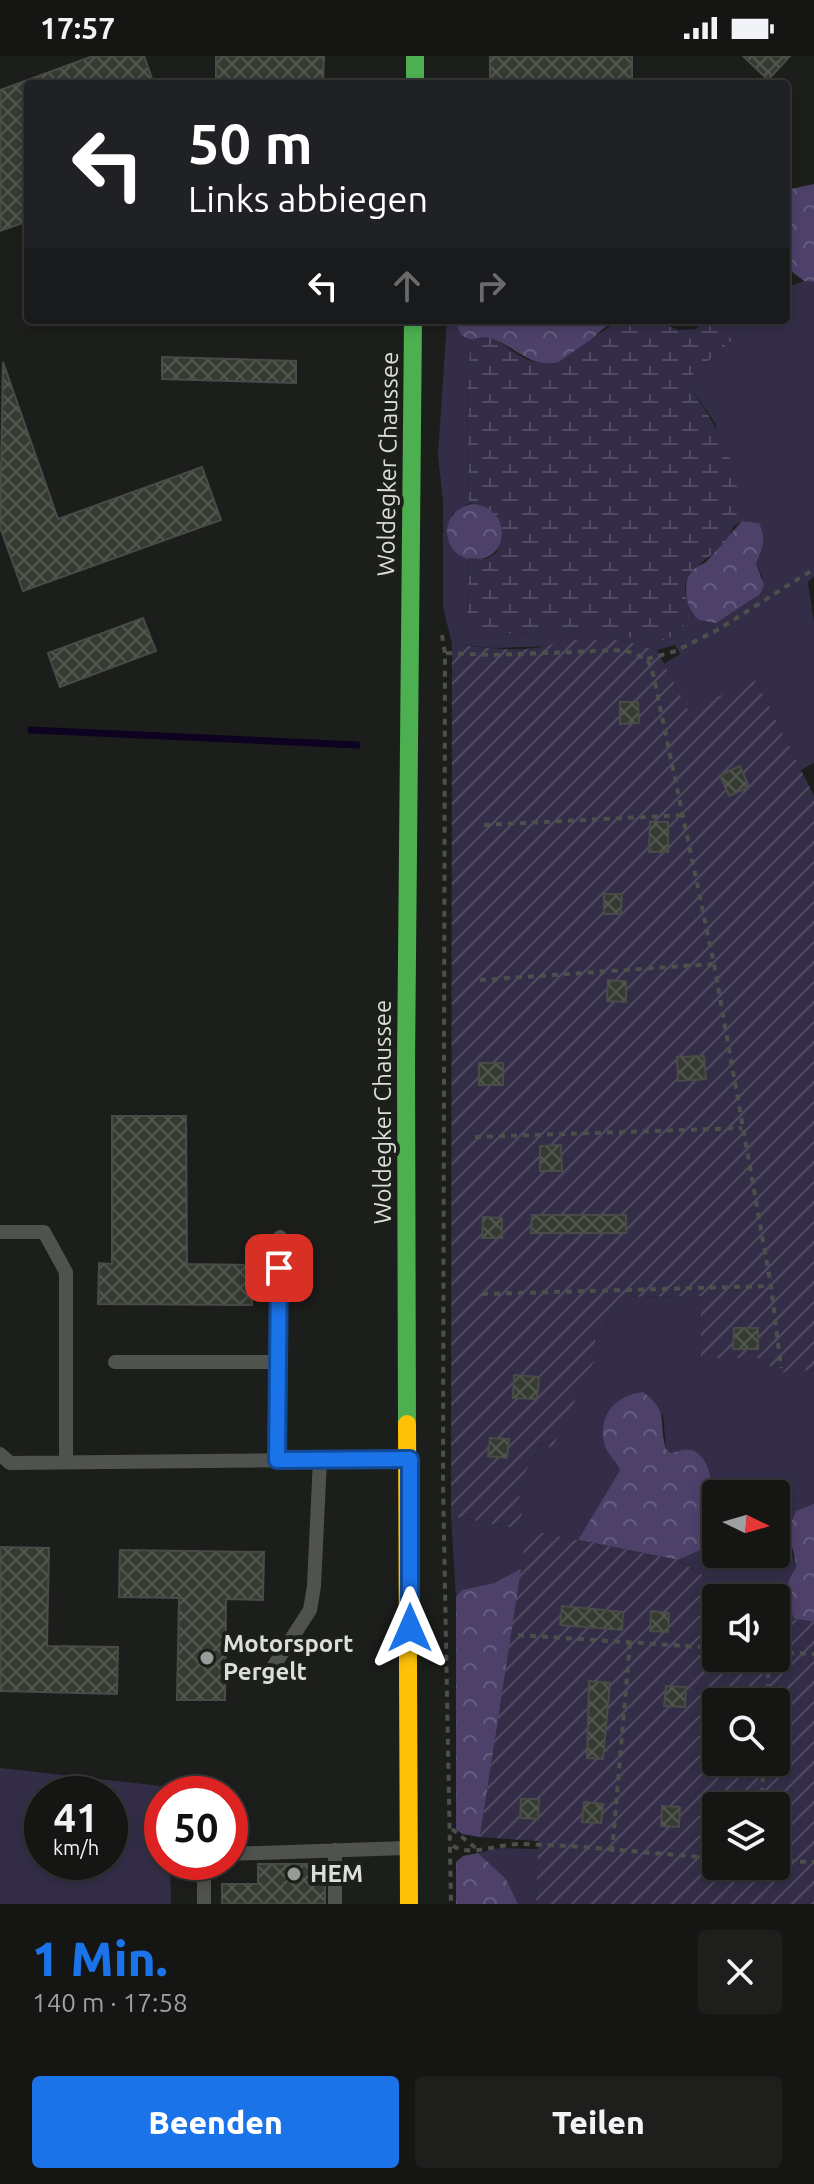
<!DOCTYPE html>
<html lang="de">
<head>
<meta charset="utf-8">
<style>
  body { margin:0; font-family:Ubuntu,sans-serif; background:#1e1f1d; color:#f1f3f6; height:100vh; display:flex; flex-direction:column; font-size:30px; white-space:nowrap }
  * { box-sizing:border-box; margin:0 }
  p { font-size:26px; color:#9d9fa0 }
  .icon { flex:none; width:44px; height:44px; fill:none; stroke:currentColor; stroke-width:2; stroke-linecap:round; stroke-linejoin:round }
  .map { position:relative; height:1848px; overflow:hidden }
  .side { display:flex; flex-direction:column; background:#151614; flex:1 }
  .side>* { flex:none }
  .banner { position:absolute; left:24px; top:24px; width:766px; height:244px; border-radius:8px; box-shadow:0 4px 12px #0003,0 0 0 2px #343534; background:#202124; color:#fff; overflow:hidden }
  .needle { width:52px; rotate:95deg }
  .fabs { position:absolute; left:702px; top:1424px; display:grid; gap:16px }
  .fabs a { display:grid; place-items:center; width:88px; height:88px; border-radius:8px; background:#151614; box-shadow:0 4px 12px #0003,0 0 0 2px #343534; font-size:40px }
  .speed { position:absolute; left:24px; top:1720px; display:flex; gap:16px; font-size:40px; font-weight:700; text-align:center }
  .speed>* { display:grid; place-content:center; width:104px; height:104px; border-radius:50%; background:#151614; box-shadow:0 4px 12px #0003,0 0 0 2px #343534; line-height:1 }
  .speed small { font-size:20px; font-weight:400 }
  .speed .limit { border:12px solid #d22; background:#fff; color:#111 }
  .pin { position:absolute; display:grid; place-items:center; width:68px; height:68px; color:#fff; margin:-34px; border-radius:16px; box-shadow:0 4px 12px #0006 }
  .me { position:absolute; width:88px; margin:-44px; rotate:0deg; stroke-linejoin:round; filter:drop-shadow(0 0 6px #0008) }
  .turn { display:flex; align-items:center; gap:28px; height:168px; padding:0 32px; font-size:36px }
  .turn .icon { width:104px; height:104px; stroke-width:2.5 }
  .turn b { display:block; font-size:56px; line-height:68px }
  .lanes { display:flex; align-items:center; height:76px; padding:0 32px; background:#0003; justify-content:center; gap:40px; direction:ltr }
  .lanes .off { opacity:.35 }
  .round { display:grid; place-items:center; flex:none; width:84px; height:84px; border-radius:8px; background:#1e1f1d }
  .summary { display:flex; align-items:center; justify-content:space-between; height:136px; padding:0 32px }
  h1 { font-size:48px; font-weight:800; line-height:60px; color:#1a73e8 }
  .button { display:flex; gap:16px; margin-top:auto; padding:16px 32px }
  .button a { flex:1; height:92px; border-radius:8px; background:#1a73e8; color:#fff; font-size:32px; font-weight:800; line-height:92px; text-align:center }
  .button a+a { background:#1e1f1d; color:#f1f3f6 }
  .status { display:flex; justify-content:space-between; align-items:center; height:56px; padding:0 40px; background:#151614; direction:ltr }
  .status svg { height:22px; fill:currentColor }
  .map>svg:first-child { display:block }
  .grass { fill:#342d48; fill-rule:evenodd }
  .forest { fill:url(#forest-crowns) }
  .wetland { fill:url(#wetland-marsh) }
  .garden { fill:url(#garden-furrows); fill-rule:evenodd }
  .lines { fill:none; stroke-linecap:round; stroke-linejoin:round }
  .stream { stroke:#0d0320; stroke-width:7 }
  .building { fill:url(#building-cross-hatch); stroke:#494b49; stroke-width:2 }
  .path { stroke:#4d4f4b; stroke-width:4; stroke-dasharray:6 6; stroke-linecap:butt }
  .lane { stroke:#50534d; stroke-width:14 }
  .fast { stroke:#4caf50; stroke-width:18 }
  .slow { stroke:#ffc107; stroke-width:18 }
  .route-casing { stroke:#114b97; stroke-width:20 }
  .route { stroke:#1a73e8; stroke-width:14 }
  .poi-dot { fill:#999b98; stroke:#1c1f1a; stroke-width:3 }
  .labels { text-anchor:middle; stroke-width:8; stroke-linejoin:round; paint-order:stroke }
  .street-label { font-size:24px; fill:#dcdedb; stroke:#1c1f1a }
  .poi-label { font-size:24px; font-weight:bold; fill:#dcdedb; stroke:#1c1f1a; text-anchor:start }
</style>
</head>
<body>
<div class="status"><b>17:57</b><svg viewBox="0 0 49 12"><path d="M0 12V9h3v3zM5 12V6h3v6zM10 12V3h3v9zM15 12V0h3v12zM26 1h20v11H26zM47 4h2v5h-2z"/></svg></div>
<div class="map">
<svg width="814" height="1848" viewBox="0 0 814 1848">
  <defs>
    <pattern id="forest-crowns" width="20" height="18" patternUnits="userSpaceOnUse" patternTransform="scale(2)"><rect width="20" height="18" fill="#4d416a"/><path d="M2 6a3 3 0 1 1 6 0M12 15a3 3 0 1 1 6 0" fill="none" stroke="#665c7f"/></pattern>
    <pattern id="wetland-marsh" width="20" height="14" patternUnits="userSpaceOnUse" patternTransform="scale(2)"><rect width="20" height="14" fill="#342d48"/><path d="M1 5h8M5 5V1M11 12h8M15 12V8" fill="none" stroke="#514b62"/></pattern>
    <pattern id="garden-furrows" width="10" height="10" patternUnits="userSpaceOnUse" patternTransform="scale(2)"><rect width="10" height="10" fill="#342d48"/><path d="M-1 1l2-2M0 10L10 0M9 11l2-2" fill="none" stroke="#514b62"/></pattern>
    <pattern id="building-cross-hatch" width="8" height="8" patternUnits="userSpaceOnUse" patternTransform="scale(2)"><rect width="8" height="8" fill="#363b32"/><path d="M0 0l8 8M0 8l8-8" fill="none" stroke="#52574f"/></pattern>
  </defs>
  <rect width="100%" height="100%" fill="#1c1e1b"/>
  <path class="grass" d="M804,225L814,226V520L808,526L814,566V707L801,714L756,624L688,655L664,608L680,598L675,589L657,594L623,584H562L552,590L494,592L452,588L443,551V445L438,399L447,264H453L462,280L472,284L467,317L469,447L452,458L460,500L469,502L467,565L471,576L480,579L568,574L661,585L674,580L693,559L705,566L763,522L756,507C763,492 767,483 759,467L742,465L733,471L737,446L715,367L686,325L754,264H786V232Z
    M701,1240V1302H767L772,1317L814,1314V1448L796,1456L788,1484L796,1512C783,1528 787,1544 794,1563L776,1561V1542H739L678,1504L703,1493C714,1472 720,1410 696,1396C689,1391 679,1395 671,1397L666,1393L663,1358L608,1394L620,1414L578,1484L528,1475L522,1512L494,1527L463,1534L456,1541L451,1460L519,1473L522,1456L518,1430L541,1387L551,1391L595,1303L594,1280L606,1273L609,1258L620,1241ZM716,1438H776V1498H716Z
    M0,1712L170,1731V1738H162V1806H170L171,1848H0ZM42,1738H110V1806H42Z
    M500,1792L538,1793L536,1848H518L506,1823L478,1797Z"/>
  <path class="forest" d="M814,128V226L804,225L786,211V134Z
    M453,264H619C615,267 607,269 603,273C593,282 572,302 559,306C524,317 504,271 472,284L462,280Z
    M447 476a28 28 0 1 1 56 0a28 28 0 1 1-56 0Z
    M742,465L759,467C767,483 763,492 756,507L764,529L760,538L716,567L699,564C684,552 684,532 689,515L706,506Z
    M643,1336C670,1356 658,1366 666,1393L671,1397C679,1395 689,1391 696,1396C720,1410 713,1472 703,1493L678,1504L578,1484L620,1414C616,1404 605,1396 604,1386C598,1357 618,1339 643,1336Z
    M814,1448V1566L794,1563C787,1544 783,1528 796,1512C794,1486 783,1482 796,1455Z
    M522,1512L480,1781L462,1778L456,1773V1541L462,1534L494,1527Z
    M478,1797L506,1823L518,1848H456V1806L463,1800Z"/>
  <path class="wetland" d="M619,264H652L679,274L695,273L708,264H754L686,325C713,366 750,417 734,469C721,510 665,506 693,559L674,580L661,585L568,574L480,579L471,576L467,565L469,502L486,503L496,497C510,471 498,450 469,447L467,317L472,284C495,274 505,293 524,302C535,308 546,307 557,307Z"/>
  <path class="garden" d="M562,584H623L657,594L688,654L756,624L814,740V1314L772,1317L767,1302H701V1240L620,1241L609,1258L606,1273L595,1280V1303L552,1392L541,1387L518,1430L522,1456L519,1473L451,1460L452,588C484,591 532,600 562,584Z
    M527,1474L678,1504L739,1542H716V1602H776V1561L814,1566V1848H536L538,1785L480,1781ZM716,1646H776V1706H716ZM716,1750H776V1810H716Z"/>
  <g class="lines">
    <path class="stream" d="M31,674L357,689"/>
  </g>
  <path class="building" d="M93,0H144L154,28H28V165L0,175V34Z
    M216,0H324L323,28H216Z
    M490,0H632V28H490Z
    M743,0H790L768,24Z
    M162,301L296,305V327L162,323Z
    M3,306L58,463L202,411L221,464L23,535L0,471Z
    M143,562L156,595L60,631L48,597Z
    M620,646H638L639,667L620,668Z
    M740,710L749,731L729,740L720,719Z
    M650,766H668V796H649Z
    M604,838H622L621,858H604Z
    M608,924L626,925V946L607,945Z
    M704,1000L706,1023L678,1025L677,1001Z
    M479,1007H503V1029H479Z
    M112,1060H186L187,1208L252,1209V1249L98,1248L99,1207L112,1208Z
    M561,1089L562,1115H540V1090Z
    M532,1159H626V1177H531Z
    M483,1161L502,1162V1182H482Z
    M734,1272H758V1293H733Z
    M514,1319L539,1321L537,1343L513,1342Z
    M490,1382L509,1383L507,1402L488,1400Z
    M0,1491L49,1492L47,1590L118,1591L117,1638L0,1635Z
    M120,1494L264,1496L263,1544L226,1543L225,1644H177L179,1542L119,1541Z
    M562,1550L623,1556L622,1574L560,1569Z
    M651,1555L669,1557L668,1576L650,1575Z
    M589,1625L610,1627L603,1703L587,1702Z
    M666,1630L686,1631L685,1651L664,1650Z
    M521,1743H539L538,1763L520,1762Z
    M584,1746L603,1748L601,1767L582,1766Z
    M662,1750L680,1751L679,1771L661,1770Z
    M258,1808H325V1848H222V1828H258Z"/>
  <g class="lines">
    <path class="path" d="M442,579L445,597L443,1428L451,1848
      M446,597L492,599L624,594L647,603L652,613L714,908L771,1230L781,1312
      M647,603L676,595L719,573L814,513
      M484,769L685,759
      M480,924L713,908
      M475,1081L742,1072
      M482,1238L771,1230
      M518,1579L716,1592
      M776,1596L814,1598
      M767,1646L769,1602
      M761,1750L764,1706
      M452,1773L477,1793
      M453,1790C470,1801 499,1788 519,1788C584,1789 651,1798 716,1802
      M612,1796L630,1586
      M776,1805L814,1806"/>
    <path class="lane" d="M0,1176H44L66,1216V1406
      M115,1306H278
      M0,1398L10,1407L405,1403
      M277,1404L280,1181
      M266,1622L310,1554L314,1530L320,1403
      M335,1794V1848
      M230,1798L405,1792
      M204,1848V1806"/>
    <path class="fast" d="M415,0V28
      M407,1368L406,1008L413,264"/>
    <path class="slow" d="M407,1368L409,1848"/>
  </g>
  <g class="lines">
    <defs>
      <path id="route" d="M279,1212L277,1404L410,1403V1572"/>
    </defs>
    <use href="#route" class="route-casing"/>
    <use href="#route" class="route"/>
  </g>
  <g class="poi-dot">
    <circle cx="207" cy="1602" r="8"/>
    <circle cx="294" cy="1818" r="8"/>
  </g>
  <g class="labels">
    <g class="street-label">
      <text transform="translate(388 408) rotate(-89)" y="8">Woldegker Chaussee</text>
      <text transform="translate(383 1056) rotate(-90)" y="8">Woldegker Chaussee</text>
    </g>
    <g class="poi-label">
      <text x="223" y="1596">Motorsport<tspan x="223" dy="28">Pergelt</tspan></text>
      <text x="310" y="1826">HEM</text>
    </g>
  </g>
</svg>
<div class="fabs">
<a><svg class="needle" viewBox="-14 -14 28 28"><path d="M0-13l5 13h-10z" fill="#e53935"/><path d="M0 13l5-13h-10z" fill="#9d9fa0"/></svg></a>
<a><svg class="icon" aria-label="sound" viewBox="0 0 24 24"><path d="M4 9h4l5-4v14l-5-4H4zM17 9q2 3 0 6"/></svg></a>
<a><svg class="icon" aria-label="search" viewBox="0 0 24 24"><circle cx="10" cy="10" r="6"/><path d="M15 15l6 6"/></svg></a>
<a><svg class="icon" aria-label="layers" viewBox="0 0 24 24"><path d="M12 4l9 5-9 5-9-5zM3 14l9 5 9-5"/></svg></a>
</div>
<div class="speed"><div>41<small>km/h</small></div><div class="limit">50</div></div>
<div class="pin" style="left:279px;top:1212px;background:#d93025"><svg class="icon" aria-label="arrive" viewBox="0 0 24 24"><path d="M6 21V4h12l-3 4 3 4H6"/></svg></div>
<svg class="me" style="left:410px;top:1572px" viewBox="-20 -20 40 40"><path d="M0-17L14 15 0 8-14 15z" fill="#1a73e8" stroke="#fff" stroke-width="4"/></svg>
<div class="banner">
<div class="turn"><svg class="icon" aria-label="left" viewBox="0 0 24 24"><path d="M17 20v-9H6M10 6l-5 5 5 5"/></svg><div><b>50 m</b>Links abbiegen</div></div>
<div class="lanes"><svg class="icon" aria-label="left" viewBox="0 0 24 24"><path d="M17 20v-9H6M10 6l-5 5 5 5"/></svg><svg class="icon off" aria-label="ahead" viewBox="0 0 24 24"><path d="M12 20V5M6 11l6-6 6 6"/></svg><svg class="icon off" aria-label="right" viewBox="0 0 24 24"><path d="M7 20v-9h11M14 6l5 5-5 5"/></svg></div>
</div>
</div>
<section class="side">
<div class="summary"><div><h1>1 Min.</h1><p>140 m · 17:58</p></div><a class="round"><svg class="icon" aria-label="close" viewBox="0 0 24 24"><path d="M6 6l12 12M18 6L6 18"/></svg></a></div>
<div class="button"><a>Beenden</a><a>Teilen</a></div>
</section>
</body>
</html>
